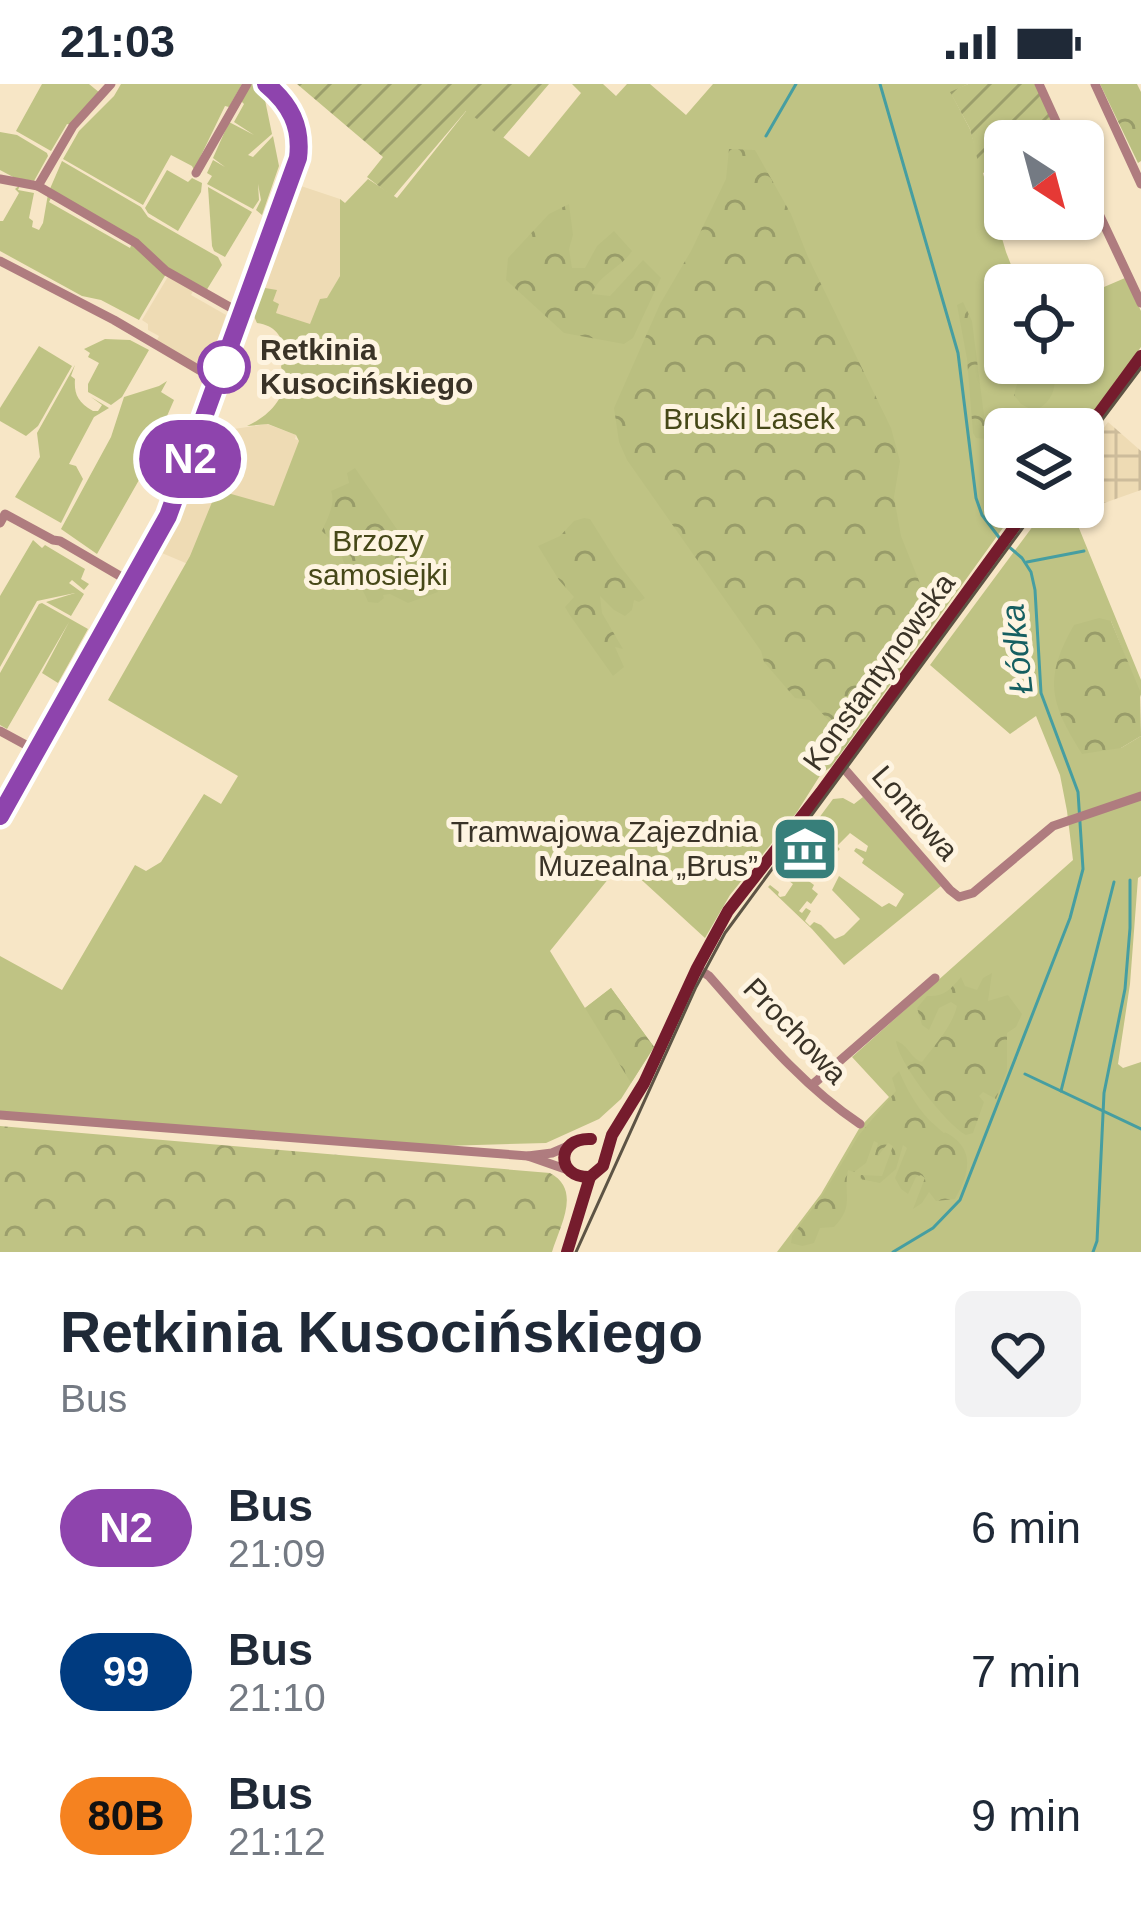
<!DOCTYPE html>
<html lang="en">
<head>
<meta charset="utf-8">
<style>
	:root { --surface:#fff; --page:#f2f2f3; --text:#1f2937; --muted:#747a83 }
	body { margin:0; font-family:Helvetica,sans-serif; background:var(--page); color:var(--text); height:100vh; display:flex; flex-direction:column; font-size:45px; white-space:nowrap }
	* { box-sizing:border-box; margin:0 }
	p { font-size:39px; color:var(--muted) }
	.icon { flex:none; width:66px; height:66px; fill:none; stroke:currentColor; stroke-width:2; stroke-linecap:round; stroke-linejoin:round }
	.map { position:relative; height:1168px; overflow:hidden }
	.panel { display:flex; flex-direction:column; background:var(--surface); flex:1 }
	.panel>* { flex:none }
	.badge { padding:0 24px; border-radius:39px; font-size:42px; line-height:78px }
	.needle { width:78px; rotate:144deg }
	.buttons { position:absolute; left:984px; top:36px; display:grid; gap:24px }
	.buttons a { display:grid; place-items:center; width:120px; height:120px; border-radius:18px; background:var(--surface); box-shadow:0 3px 9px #0004; font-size:60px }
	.map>.badge { position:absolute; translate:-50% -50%; box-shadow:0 0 0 6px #fff }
	.round { display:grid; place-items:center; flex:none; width:126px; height:126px; border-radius:18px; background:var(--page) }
	.headline { display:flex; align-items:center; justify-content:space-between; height:204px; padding:0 60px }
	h1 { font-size:57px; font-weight:800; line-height:90px }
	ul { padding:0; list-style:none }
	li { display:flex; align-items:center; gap:36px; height:144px; padding:0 60px }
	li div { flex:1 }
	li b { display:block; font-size:45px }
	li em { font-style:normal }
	li .badge { min-width:132px; font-weight:700; text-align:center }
	.status { display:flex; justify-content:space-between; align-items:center; height:84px; padding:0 60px; background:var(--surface); direction:ltr }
	.status svg { height:33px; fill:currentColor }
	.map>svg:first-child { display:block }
</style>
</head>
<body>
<div class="status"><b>21:03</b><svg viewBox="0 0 49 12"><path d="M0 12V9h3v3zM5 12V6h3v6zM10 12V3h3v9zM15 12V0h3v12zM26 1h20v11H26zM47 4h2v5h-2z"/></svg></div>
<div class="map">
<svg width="1141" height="1168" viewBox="0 0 1141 1168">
	<defs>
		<pattern id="industrial-grid" width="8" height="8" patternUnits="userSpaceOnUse" patternTransform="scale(3)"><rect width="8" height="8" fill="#eedbb4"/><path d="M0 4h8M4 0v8" fill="none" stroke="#cdbc9b"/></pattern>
		<pattern id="forest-crowns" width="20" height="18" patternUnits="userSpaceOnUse" patternTransform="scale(3)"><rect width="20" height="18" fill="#babf80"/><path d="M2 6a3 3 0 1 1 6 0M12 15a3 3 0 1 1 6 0" fill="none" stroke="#989c69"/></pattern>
		<pattern id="park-crowns" width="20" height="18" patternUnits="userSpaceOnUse" patternTransform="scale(3)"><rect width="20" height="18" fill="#bfc384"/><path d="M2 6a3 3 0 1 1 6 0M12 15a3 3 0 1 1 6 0" fill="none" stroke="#9c9f6c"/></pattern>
		<pattern id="garden-furrows" width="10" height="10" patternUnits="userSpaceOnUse" patternTransform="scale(3)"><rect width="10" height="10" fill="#bfc384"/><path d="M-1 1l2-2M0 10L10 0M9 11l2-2" fill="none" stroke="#9c9f6c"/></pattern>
	</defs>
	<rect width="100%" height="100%" fill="#f7e6c6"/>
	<g fill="#eedbb4">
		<polygon points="295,100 340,115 340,192 312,242 253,221"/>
		<polygon points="169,191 194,205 191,211 226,231 207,287 156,258 159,252 148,246 148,240 142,236"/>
		<polygon points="267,340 296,351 295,355 300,357 275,425 188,480 157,467 172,443 205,354 213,348"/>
	</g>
	<polygon fill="url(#industrial-grid)" points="1108,338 1141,367 1141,406 1042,441 1041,433 1048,423 1083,423 1083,373"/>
	<g fill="#bfc384">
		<polygon points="42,0 89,0 100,9 71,41 67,40 51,67 16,47"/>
		<polygon points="121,0 242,0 229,23 225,22 194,86 192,82 171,71 143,121 63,75 79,47 114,12"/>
		<polygon points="251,0 260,0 267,7 265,16 272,50 248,71 253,73 273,52 279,82 262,131 256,126 261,116 258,100 259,116 253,125 207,100 212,92 207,89 213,76 225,83 213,74 229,38 254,51 234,38 244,20 240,16"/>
		<path d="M572,0H603L616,12L627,0H650L686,31L713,0H968L951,9L970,45L1006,168L1019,201H1005V279H1083V212L1125,194L1141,227V263L1081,345H1005V423H1018L831,683L821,690L797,728L730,811L705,854L622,778L550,867L585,924L611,904L654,963L621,1015L599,1035L546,1059L443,1062L0,1028V872L62,906L135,781L146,787L161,778L204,710L221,720L238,692L108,616L190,472L217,406L274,422L299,357L296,351L268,340L247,342C270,332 293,308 281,283C288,260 280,242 257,239C251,226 252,222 257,209L265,204L277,206L273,217L279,220L276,229L310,240L320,215L327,214L340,192V115L345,119L368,95L397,114L467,26L529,73L581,9Z"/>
		<polygon points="0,48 17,51 47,69 48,72 34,97 15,94 0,86"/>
		<polygon points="62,77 141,123 148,133 218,173 222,181 206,207 169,187 138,159 49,107"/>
		<polygon points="167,86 188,98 192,94 202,99 201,108 178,147 148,129 145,124"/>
		<polygon points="20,101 18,106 34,109 29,134 33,137 32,143 39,146 43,139 48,110 52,112 49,118 130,164 132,159 166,190 139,236 101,216 82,212 0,167 0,137 3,137 19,109 15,105"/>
		<polygon points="208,103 252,128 225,173 214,167 212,162"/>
		<polygon points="105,255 130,256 149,266 122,313 111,321 88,308 88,300 99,279 88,273 90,269 84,265"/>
		<polygon points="39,262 72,282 38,342 26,352 0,337 0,324"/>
		<path d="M75,281L71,292L75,295C74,309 77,318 93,327H98L102,321L91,313L109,324L94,333L69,380L76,382L83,395L61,439L15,413L40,373L37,349Z"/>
		<polygon points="167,297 161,308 174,316 139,396 97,470 61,445 111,353 124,313 159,302"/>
		<polygon points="1074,432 1141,596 1141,613 1111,537 1121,664 1141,652 1141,792 1138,794 1130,900 1118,980 1123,984 1141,978 1141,1168 777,1168 821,1110 860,1043 889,1013 852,973 1073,776 1067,727 1060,691 1036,632 1010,650 930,581 1039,434 1046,442"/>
		<polygon points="33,456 42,464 45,461 85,485 81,495 89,500 84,506 72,496 69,499 84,510 71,532 46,518 75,509 37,517 0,583 0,512"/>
		<polygon points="42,519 88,545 58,599 42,589 69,538 7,645 0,641 0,589 39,520"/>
		<polygon points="863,713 941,802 844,881 812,845 768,803 770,801 779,808 778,811 780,813 785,812 793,800 784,793 782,796 777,793 783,785 795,794 802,784 810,790 806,795 814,801 812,805 818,810 811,820 807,817 799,827 802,829 806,824 811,827 805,837 810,842 814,838 821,841 835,855 844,851 860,835 832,806 839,792 882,823 889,819 896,823 904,810 862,779 864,775 854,767 856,764 866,768 868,762 850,749 837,762 840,765 826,779 819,769 811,771 813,764 806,758 816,745 813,742 833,715 843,714 854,720"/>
	</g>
	<g fill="url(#forest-crowns)">
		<polygon points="1100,0 1137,0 1141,8 1141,77 1138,79"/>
		<polygon points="729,65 755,66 791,130 808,173 891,344 900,377 894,413 901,452 935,537 837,674 829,653 829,637 810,616 795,614 764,578 761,567 627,376 619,358 614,324 660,220 691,167 726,95"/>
		<path d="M569,120L573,151L569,165L572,184H585L597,162L614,147L632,167C621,184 598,191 592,210L610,212L643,176L661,194L633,254L624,260L564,249L506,196L508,174L549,130Z"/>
		<polygon points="963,218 972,237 987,355 976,354 973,349 967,275 957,221"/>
		<path d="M1023,279H1051C1059,300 1054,318 1034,327L1021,320L1014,311Z"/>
		<path d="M355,384L433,498L438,508L408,519L390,510L383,511L384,514L378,519L368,518C362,498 342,488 341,466L322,447C327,435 336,420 331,407L349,399L347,389Z"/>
		<polygon points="584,434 590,435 617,478 645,514 639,518 634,516 632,526 625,532 614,526 600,512 602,529 623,565 615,563 624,583 613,592 569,530 565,523 574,513 559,496 538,462 560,452 574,437"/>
		<path d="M1099,534L1111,537L1140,607L1141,652L1121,664L1082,670C1050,619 1043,595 1074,541Z"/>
		<path d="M992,889L988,917L1008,911L1022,930L1016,943L1007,949V987L996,1015L983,1008L979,1012L984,1018L973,1049L966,1051C946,1040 899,980 896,957C909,961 910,974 922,978C934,962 952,943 957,922L951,918L939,924L929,946L922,941L917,924L927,912C944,913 950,906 961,893L965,902L977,906L983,894Z"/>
		<polygon points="611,904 654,963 631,999 585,924"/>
		<path d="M899,987C908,1008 919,1028 937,1043C951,1056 938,1042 953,1053C976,1070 967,1094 955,1115L936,1117L929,1108L922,1119L913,1125L925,1094L921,1091L916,1093L908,1110L901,1105L895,1094L907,1064L903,1061L896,1085L880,1099L860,1095L861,1091L882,1092L893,1062L888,1059L878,1072L875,1071L878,1059L874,1057L866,1079L854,1088L848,1086C843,1111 855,1122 834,1143L820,1144L814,1159L802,1162L791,1159L792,1152L822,1112L859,1051L896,1007L892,994Z"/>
	</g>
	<path fill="url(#park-crowns)" d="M0,1042L550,1089C582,1106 560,1141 552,1168H0Z"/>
	<g fill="url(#garden-furrows)">
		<polygon points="297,0 549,0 503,54 466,27 393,113 367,93 383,73"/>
		<polygon points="968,0 1035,0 1060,51 1047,57 1005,57 1005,78 981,90 970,45 950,8"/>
	</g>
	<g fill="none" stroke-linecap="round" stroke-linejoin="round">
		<g stroke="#469ea1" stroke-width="3">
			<polyline points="880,0 958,269 976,414 982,431 1001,456"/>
			<polyline points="766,52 796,0"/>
			<polyline points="1027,478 1084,467"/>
			<polyline points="1025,990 1141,1045"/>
			<polyline points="1061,1007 1114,798"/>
			<polyline points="893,1168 933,1144 960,1116 1070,834 1083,785 1078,708 1041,609 1035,506 1031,488 1022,474 1008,462"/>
			<polyline points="1093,1168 1097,1157 1104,1009 1125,905 1130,844 1130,796"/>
		</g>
		<g stroke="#af7c7f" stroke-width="9">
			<polyline points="1039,0 1065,57"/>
			<polyline points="1095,0 1141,100"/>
			<polyline points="196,89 247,0"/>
			<polyline points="0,95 38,102 73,42 111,0"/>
			<polyline points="1083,96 1141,219"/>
			<polyline points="38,102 136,159 166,187 242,230"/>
			<polyline points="0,177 114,236 218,297"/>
			<polyline points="0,439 5,430 53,456 60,457 132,499"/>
			<polyline points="0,647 37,667"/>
			<polyline points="841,681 950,806 959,813 973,809 1053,742 1141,712"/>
			<path d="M0,732L168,432L298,71C301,40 289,19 267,0"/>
			<path d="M697,884L709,892C755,944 801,1001 860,1040"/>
			<polyline points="812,1001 935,894"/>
			<polyline points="0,1031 528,1072 552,1069 566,1063"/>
			<polyline points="528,1072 568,1086"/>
		</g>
		<g stroke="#751c2d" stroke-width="12">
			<polyline points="1083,351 1141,272"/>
			<polyline points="590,1093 603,1082 612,1051 644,999 697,884 728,827 821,708 1029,423"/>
			<path d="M590,1093C555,1094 556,1053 591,1055"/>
			<polyline points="567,1168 590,1093"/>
		</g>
		<g stroke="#5d5445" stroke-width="3">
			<polyline points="1083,361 1141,284"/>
			<polyline points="576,1168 696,903 725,849 1038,423"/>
		</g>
	</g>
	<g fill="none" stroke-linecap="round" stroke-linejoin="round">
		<defs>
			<path id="line" d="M0,732L168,432L298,74C302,42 290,20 266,0"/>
		</defs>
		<use href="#line" stroke="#fff" stroke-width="27"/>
		<use href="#line" stroke="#8e44ad" stroke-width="18"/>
	</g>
	<defs>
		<symbol id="museum-square" viewBox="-11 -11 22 22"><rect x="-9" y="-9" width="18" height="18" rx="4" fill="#377f7a" stroke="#fef4e1"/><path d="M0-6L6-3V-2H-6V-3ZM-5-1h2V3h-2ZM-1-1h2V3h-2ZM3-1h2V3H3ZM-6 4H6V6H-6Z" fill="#fff"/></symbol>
	</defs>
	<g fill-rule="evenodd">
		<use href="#museum-square" x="767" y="727" width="76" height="76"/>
	</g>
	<circle fill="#fff" stroke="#8e44ad" stroke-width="6" cx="224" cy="283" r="24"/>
	<g text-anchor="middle" stroke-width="10" stroke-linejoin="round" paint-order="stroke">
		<g font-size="30" font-weight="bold" fill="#3a3327" stroke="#fef4e1" text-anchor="start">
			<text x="260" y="276">Retkinia<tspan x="260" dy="34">Kusocińskiego</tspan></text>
		</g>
		<g font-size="30" fill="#464818" stroke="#fef4e1">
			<text x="749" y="345">Bruski Lasek</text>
			<text x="378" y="467">Brzozy<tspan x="378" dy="34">samosiejki</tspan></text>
		</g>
		<g font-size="30" fill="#3a3327" stroke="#fef4e1">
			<text transform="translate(879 588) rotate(-54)" y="10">Konstantynowska</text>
			<text transform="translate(915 729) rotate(49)" y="10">Lontowa</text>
			<text transform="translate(795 947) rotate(46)" y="10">Prochowa</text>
		</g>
		<g font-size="30" fill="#3a3327" stroke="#fef4e1" text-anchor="end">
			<text x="758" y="758">Tramwajowa Zajezdnia<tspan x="758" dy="34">Muzealna „Brus”</tspan></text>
		</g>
		<g font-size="33" font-style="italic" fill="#165f61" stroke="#fef4e1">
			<text transform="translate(1016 565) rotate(-96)" y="12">Łódka</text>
		</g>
	</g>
</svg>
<div class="buttons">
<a><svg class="needle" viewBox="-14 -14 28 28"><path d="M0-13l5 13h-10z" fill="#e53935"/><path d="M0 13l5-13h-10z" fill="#747a83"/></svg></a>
<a><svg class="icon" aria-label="locate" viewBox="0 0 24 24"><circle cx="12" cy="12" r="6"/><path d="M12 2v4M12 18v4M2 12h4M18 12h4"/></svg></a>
<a><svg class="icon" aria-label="layers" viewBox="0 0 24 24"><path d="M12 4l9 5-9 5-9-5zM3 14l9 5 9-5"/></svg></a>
</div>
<b class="badge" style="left:190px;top:375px;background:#8e44ad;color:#fff">N2</b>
</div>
<section class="panel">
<div class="headline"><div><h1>Retkinia Kusocińskiego</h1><p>Bus</p></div><a class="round"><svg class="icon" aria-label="heart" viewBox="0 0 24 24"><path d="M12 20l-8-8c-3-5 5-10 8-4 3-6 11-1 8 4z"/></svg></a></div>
<ul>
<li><span class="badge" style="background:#8e44ad;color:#fff">N2</span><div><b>Bus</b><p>21:09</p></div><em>6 min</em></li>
<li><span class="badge" style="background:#003b80;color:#fff">99</span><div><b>Bus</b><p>21:10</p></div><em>7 min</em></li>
<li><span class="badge" style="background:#f58220;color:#111">80B</span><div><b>Bus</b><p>21:12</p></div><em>9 min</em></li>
</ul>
</section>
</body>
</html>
